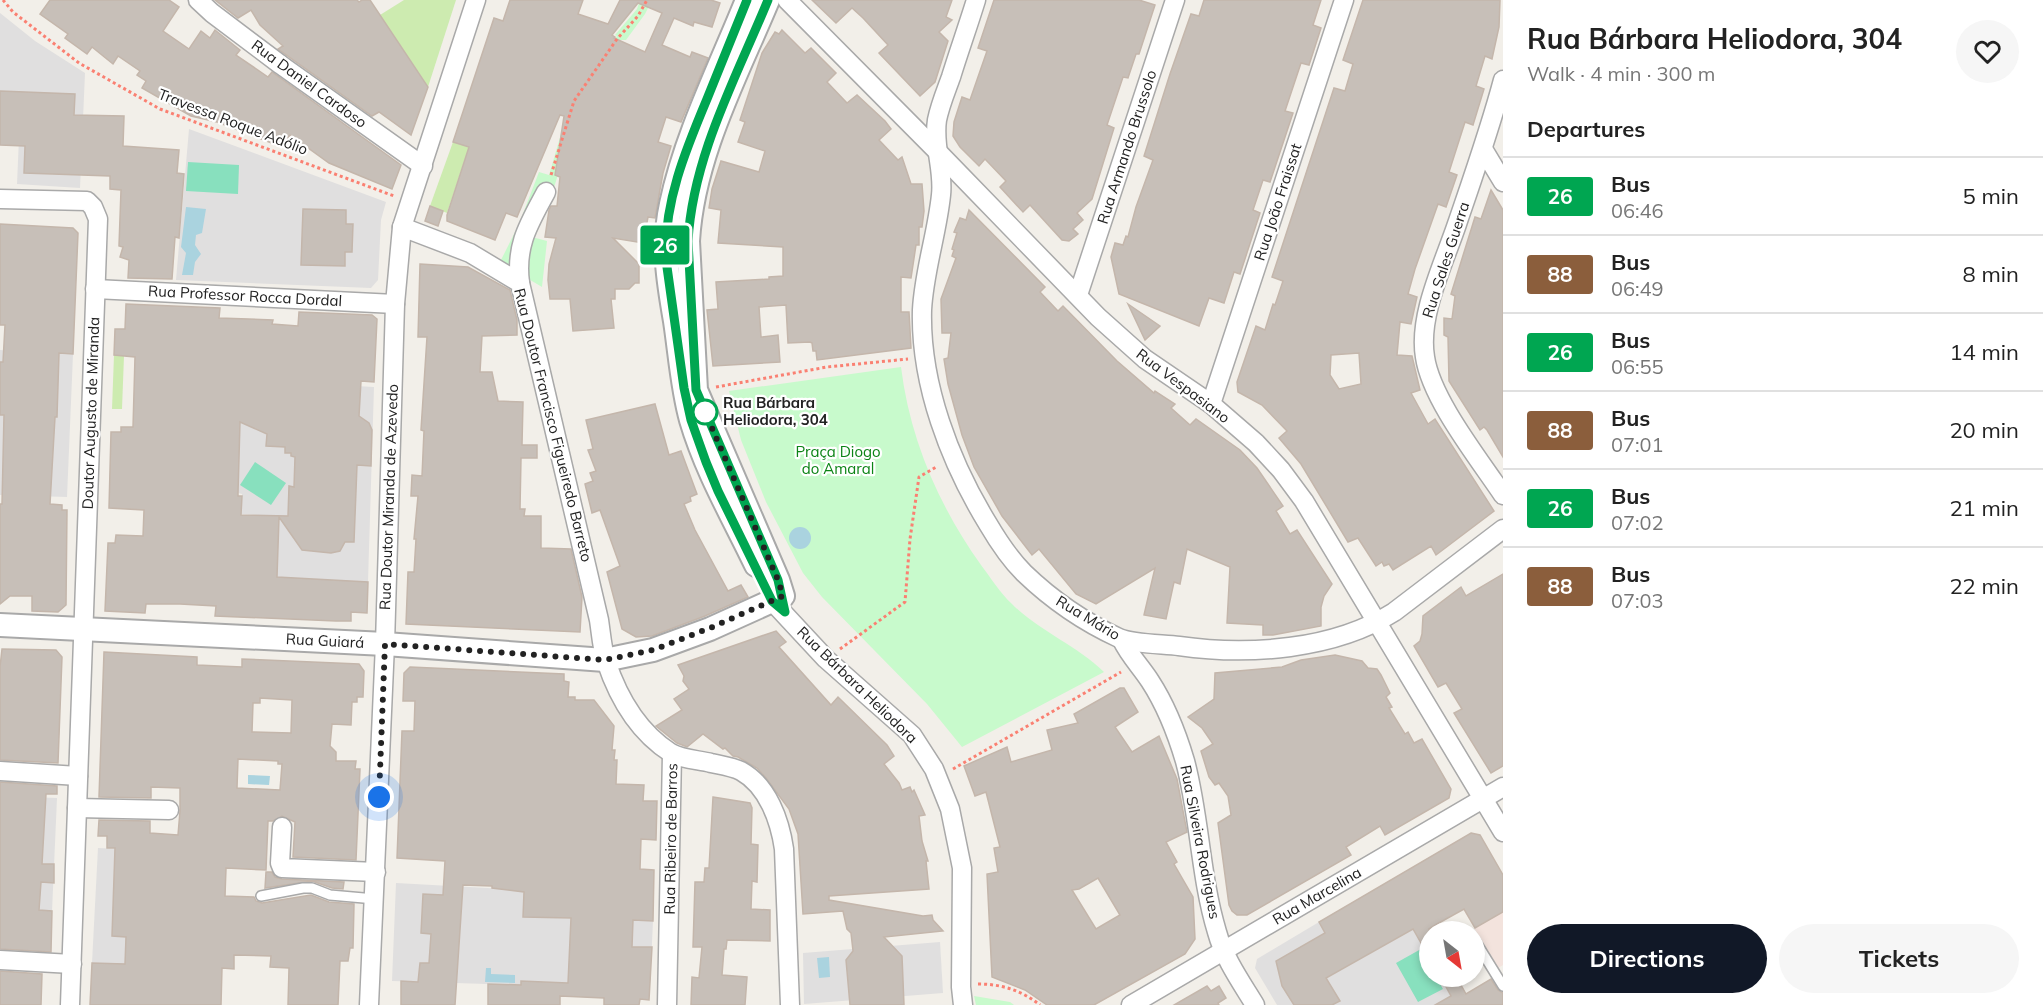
<!DOCTYPE html>
<html lang="en">
<head>
<meta charset="utf-8">
<style>
	:root { --surface:#fff; --page:#f6f6f6; --text:#222; --muted:#767676; --line:#e0e0e0; --accent:#111827 }
	body { margin:0; font-family:Mulish,sans-serif; background:var(--page); color:var(--text); height:100vh; display:flex; flex-direction:column; font-size:22px; white-space:nowrap }
	* { box-sizing:border-box; margin:0 }
	p { font-size:20px; color:var(--muted) }
	.icon { flex:none; width:33px; height:33px; fill:none; stroke:currentColor; stroke-width:2; stroke-linecap:round; stroke-linejoin:round }
	.map { position:relative; flex:1; overflow:hidden }
	.panel { display:flex; flex-direction:column; background:var(--surface); width:540px }
	.panel>* { flex:none }
	.badge { padding:0 12px; border-radius:4px; font-size:21px; line-height:39px }
	.needle { width:39px; rotate:149deg }
	.buttons { position:absolute; left:1419px; top:921px; display:grid; gap:12px }
	.buttons a { display:grid; place-items:center; width:66px; height:66px; border-radius:50%; background:var(--surface); box-shadow:0 3px 9px #0003; font-size:30px }
	.you { position:absolute; width:30px; height:30px; margin:-15px; border:4px solid #fff; border-radius:50%; background:#1a73e8; box-shadow:0 0 0 9px #1a73e833 }
	.map>.badge { position:absolute; translate:-50% -50%; box-shadow:0 0 0 3px #fff }
	h2 { padding:0 24px; font-size:22px; line-height:54px }
	.round { display:grid; place-items:center; flex:none; width:63px; height:63px; border-radius:32px; background:var(--page) }
	.overview { display:flex; align-items:center; justify-content:space-between; height:102px; padding:0 24px }
	h1 { font-size:28px; font-weight:700; line-height:45px }
	.action { display:flex; gap:12px; margin-top:auto; padding:12px 24px }
	.action a { flex:1; height:69px; border-radius:36px; background:var(--accent); color:#fff; font-size:24px; font-weight:700; line-height:69px; text-align:center }
	.action a+a { background:var(--page); color:var(--text) }
	ul { padding:0; list-style:none }
	li { display:flex; align-items:center; gap:18px; height:78px; padding:0 24px; border-top:2px solid var(--line) }
	li div { flex:1 }
	li b { display:block; font-size:22px }
	li em { font-style:normal }
	li .badge { min-width:66px; font-weight:700; text-align:center }
	main { display:flex; flex:1; min-height:0 }
	.map>svg:first-child { display:block }
</style>
</head>
<body>
<main>
<div class="map">
<svg width="1503" height="1005" viewBox="0 0 1503 1005">
	<rect width="100%" height="100%" fill="#f2efe9"/>
	<g fill="#e0dfdf">
		<polygon points="0,13 35,41 85,73 80,188 17,184 21,92 0,91"/>
		<polygon points="189,129 386,202 381,220 378,280 371,288 176,280"/>
		<polygon points="0,350 73,354 67,497 0,495"/>
		<polygon points="243,380 374,387 368,582 277,577 278,516 241,514 242,494 238,493 241,386"/>
		<polygon points="0,796 57,798 52,911 0,909"/>
		<polygon points="98,848 227,854 222,968 92,963"/>
		<polygon points="396,883 524,890 524,917 653,921 650,986 522,981 521,985 392,981"/>
		<polygon points="1319,922 1345,967 1413,929 1429,959 1430,976 1440,977 1451,996 1435,1005 1277,1005 1255,968 1257,959"/>
		<polygon points="940,942 943,993 804,1004 803,953"/>
	</g>
	<polygon fill="#f3e3dd" points="1503,886 1503,965 1498,968 1463,909"/>
	<g fill="#cdebb0">
		<polygon points="404,0 456,0 428,87 380,15"/>
		<polygon points="453,142 469,147 447,213 430,206"/>
		<polygon points="114,355 124,356 122,409 112,409"/>
	</g>
	<g fill="#c8facc">
		<path d="M640,0H652L645,14L626,40H620C610,53 594,68 587,84C564,134 561,190 532,237L547,241L542,287L500,262L519,224L539,172L549,175L566,117L564,115L617,36L615,35L637,9Z"/>
		<path d="M901,367C910,440 939,506 981,565C991,578 1000,593 1012,604C1039,631 1076,645 1104,672L962,747L927,704L822,597L803,573L766,502L741,440L729,391Z"/>
		<polygon points="974,996 1010,1002 1014,1005 976,1005"/>
	</g>
	<g fill="#88e0be">
		<polygon points="188,162 239,165 238,194 186,191"/>
		<polygon points="255,462 286,483 271,505 240,485"/>
		<polygon points="1421,949 1429,965 1430,976 1436,977 1443,989 1418,1002 1396,963"/>
	</g>
	<g fill="#aad3df">
		<polygon points="186,207 206,209 202,233 196,235 195,245 201,254 195,262 193,275 182,275 186,253 181,247"/>
		<circle cx="800" cy="538" r="11"/>
		<polygon points="248,775 270,776 269,785 248,784"/>
		<polygon points="829,957 830,977 819,978 817,958"/>
		<polygon points="486,968 491,968 491,974 515,975 515,983 485,982"/>
	</g>
	<g fill="#c7bfb8" stroke="#c4b6ab" stroke-width="1.5" fill-rule="evenodd">
		<polygon points="50,0 169,0 179,7 163,31 189,49 201,31 210,38 215,30 240,50 236,55 268,77 272,72 401,165 392,189 329,163 290,135 282,147 217,122 191,116 142,88 146,81 137,75 140,71 118,56 113,64 92,47 87,54 65,38 68,34 40,14"/>
		<polygon points="215,0 357,0 359,2 362,0 370,0 428,87 411,135 379,112 372,116 278,49 283,46 260,25 251,10 238,18"/>
		<path d="M510,0H583L578,14L608,24L620,0H711L720,3L712,27L694,22L693,26L674,18L662,45L690,57L692,52L708,58L681,122L666,117L658,142L671,146L663,173L655,218L648,217L643,243L613,238L639,264V283H635L629,289H615V299H611L614,328L573,331L570,299H550L548,280L549,264L556,238L545,237L549,210L551,206H557L560,177L555,175L564,116L560,115L517,217L506,213L495,240L447,221V215L469,147L453,142L494,18L503,21ZM638,3L662,13L645,52L614,38L615,37L612,35Z"/>
		<polygon points="812,0 952,0 946,17 952,20 939,32 948,41 935,82 920,96 879,53 888,45 863,18 852,8 836,23"/>
		<polygon points="994,0 1139,0 1155,5 1139,54 1136,54 1128,78 1123,77 1107,125 1114,128 1092,199 1077,213 1083,220 1073,229 1078,234 1069,241 1062,240 1030,205 1023,212 1000,187 1006,181 985,159 979,166 960,147 953,136 954,122 962,97 970,100 987,51 978,48"/>
		<polygon points="1204,0 1321,0 1313,25 1321,28 1309,65 1301,63 1285,111 1293,113 1270,182 1263,180 1253,210 1260,213 1240,274 1234,272 1224,303 1209,298 1199,326 1119,294 1111,257 1115,243 1123,245 1126,236 1128,237 1136,207 1153,160 1144,156 1170,74 1191,14 1199,16"/>
		<path d="M1363,0H1500L1499,27L1492,59L1485,56L1476,86L1484,89L1473,125L1465,122L1449,172L1457,175L1446,207L1438,204L1415,269L1408,294L1417,297L1411,324L1400,322L1397,355L1412,356L1420,390L1411,393L1428,424L1435,419L1494,511L1436,555L1431,546L1393,570L1389,564L1384,566L1382,562L1376,566L1358,538L1348,542L1301,464L1279,438L1287,431L1262,405L1238,392L1237,382L1256,326L1265,330L1273,304L1275,305L1283,281L1272,277L1334,88L1345,91L1353,64L1343,60ZM1359,353L1361,384L1339,389L1330,375L1331,355Z"/>
		<polygon points="782,30 805,53 811,48 836,73 827,82 847,103 857,95 885,121 891,129 879,140 898,160 902,157 911,184 922,184 924,211 922,227 919,227 919,245 916,245 911,278 901,277 901,312 909,312 911,348 817,360 816,351 813,351 812,343 810,342 788,343 786,305 759,307 761,337 778,335 780,362 713,366 707,310 718,309 716,282 769,279 769,277 783,276 783,247 718,243 721,210 709,208 712,189 721,161 759,172 765,151 738,142 745,122 740,120 762,53 775,32 779,34"/>
		<polygon points="0,91 75,94 74,115 124,116 123,146 179,150 177,173 184,174 179,238 175,237 172,279 128,278 129,260 120,257 123,247 119,246 121,190 110,189 110,176 24,173 25,146 0,145"/>
		<polygon points="1491,190 1503,210 1503,457 1487,430 1484,427 1480,430 1449,381 1448,337 1444,335 1444,318 1452,319 1455,296 1451,294 1475,217 1481,219"/>
		<polygon points="430,206 443,211 438,226 425,221"/>
		<polygon points="303,209 346,210 346,224 353,224 352,252 345,252 345,266 301,265"/>
		<polygon points="969,210 1045,287 1040,292 1058,311 1063,306 1117,361 1154,393 1155,391 1175,404 1171,408 1190,425 1196,419 1240,450 1257,468 1283,506 1276,511 1290,534 1297,530 1332,584 1324,596 1321,607 1321,626 1273,635 1263,635 1263,625 1227,623 1230,567 1187,549 1180,584 1174,582 1166,619 1144,615 1155,568 1096,604 1076,594 1039,549 1032,555 1002,516 974,467 962,435 948,384 944,359 948,358 951,333 942,333 941,299 956,258 952,256 954,250 952,249 957,233 954,232 960,218 966,220"/>
		<polygon points="0,224 73,228 78,233 73,354 59,353 57,417 55,417 50,504 62,505 62,510 67,510 66,605 58,612 32,611 32,596 10,596 0,604 0,504 2,504 4,415 0,415 0,362 3,362 5,325 0,325"/>
		<polygon points="420,264 468,267 510,290 517,320 517,335 482,336 480,372 492,372 498,401 523,402 522,445 537,445 537,458 521,458 520,509 525,509 524,516 541,516 541,548 571,549 582,597 580,632 406,624 408,572 414,572 416,539 414,539 418,496 411,496 412,475 422,476 424,431 421,430 427,337 418,337"/>
		<path d="M126,304L220,308L219,318L273,320L272,324L298,326L299,312L372,315L377,319L374,382L361,381L359,416L369,423L372,430L371,466L357,465L354,542H345L340,551L331,553L302,550L279,517L277,577L368,582L367,613L351,612V621H336L215,616L216,606L180,604H146L145,613L105,611L108,543H115L116,535L143,536L144,510L109,508L111,432H121V427H133L135,357L114,355L115,329H125ZM240,422L267,434L266,446L285,447V453H291V456L295,457L294,487L289,486L288,516L241,515L242,496H238V493Z"/>
		<polygon points="1128,304 1160,326 1145,340"/>
		<polygon points="655,404 669,455 681,451 697,494 690,497 691,501 684,504 695,530 728,591 741,585 748,597 705,616 652,636 636,637 622,629 607,572 620,566 600,510 592,513 585,484 593,481 590,473 596,471 588,450 593,449 586,420"/>
		<polygon points="1503,574 1503,766 1491,773 1454,713 1462,709 1446,683 1438,687 1414,646 1420,641 1422,634 1423,616 1461,587 1466,596"/>
		<polygon points="776,631 786,642 779,647 831,705 838,697 887,745 894,756 884,764 899,783 902,790 910,787 912,792 914,790 925,815 919,816 922,841 928,861 926,861 929,889 829,896 829,900 923,916 932,915 933,920 943,931 884,937 902,956 904,1005 850,1005 846,960 853,951 851,933 847,929 843,911 803,914 798,834 789,809 766,778 757,768 738,757 733,756 725,748 723,749 703,734 687,747 677,743 656,726 682,710 674,699 689,689 683,681 684,676 678,665"/>
		<polygon points="2,649 56,650 62,657 58,763 0,760 0,667"/>
		<path d="M104,652L197,657V665L242,667V659L359,664L364,671L363,697H357V702H352L351,725L332,724L330,746L336,752V761H356L355,769H360L356,860L293,857L295,822L282,816L273,821H268L266,870L226,868L225,896L254,897L256,901L262,903L311,895L329,902L354,904L353,948H350L348,961H340L338,1005H288L289,968L270,967L271,956L234,955V969L222,968L221,1005H90L92,963L125,964L126,937L112,936L115,848H107V836H98L99,820L150,821V833L178,835L180,811V788L151,787V798L99,797ZM260,698L292,700L291,733L252,732L253,703H260ZM238,759L278,761V764H282L280,790L237,788Z"/>
		<polygon points="1335,655 1362,661 1368,668 1377,669 1381,675 1390,693 1386,697 1392,707 1389,708 1405,734 1408,732 1414,743 1422,739 1451,789 1449,798 1385,835 1380,826 1346,847 1351,855 1247,915 1237,915 1232,911 1229,905 1218,823 1231,815 1228,796 1219,783 1215,785 1209,777 1201,751 1213,744 1202,728 1188,717 1214,699 1215,673 1282,667 1301,660"/>
		<polygon points="410,667 564,674 564,681 569,682 568,697 575,697 575,700 594,700 614,726 612,750 615,750 614,760 617,760 616,784 644,785 643,801 657,801 656,840 641,839 640,869 654,870 653,921 633,920 632,947 652,947 649,1000 640,999 639,1005 604,1005 604,998 560,996 560,1005 488,1005 488,984 521,985 521,981 568,983 571,918 523,917 524,892 492,888 492,886 463,885 455,1005 401,1005 401,981 418,982 420,963 429,963 431,934 421,933 423,894 443,895 445,861 397,858 402,731 414,731 415,701 403,701 404,673"/>
		<path d="M1120,688H1124L1138,712L1115,727L1132,752L1159,736L1177,779L1187,832L1166,842L1177,862L1174,864L1193,897L1195,939L1185,954L1094,1005H1047L1025,990L992,977L987,874L998,872L994,848L1000,847L986,792L975,796L964,766L1007,747L1011,762L1052,750L1047,730L1078,723L1074,714ZM1098,878L1120,915L1096,929L1072,890L1079,889Z"/>
		<polygon points="0,782 57,786 57,794 46,794 42,864 54,864 54,883 41,882 39,910 52,911 51,952 0,949"/>
		<polygon points="713,797 750,803 752,808 751,844 758,845 757,882 752,881 751,909 770,910 770,941 727,940 726,949 724,949 722,975 747,977 745,1005 691,1005 692,977 699,978 702,947 693,947 695,882 704,882 705,868 709,868"/>
		<polygon points="1471,833 1480,835 1503,875 1503,912 1475,928 1464,909 1437,924 1429,929 1430,959 1413,929 1326,978 1340,1001 1332,1005 1294,1005 1282,986 1276,961 1325,933 1319,922"/>
		<polygon points="266,872 272,872 275,877 282,879 344,882 343,889 332,888 312,881 265,888"/>
		<polygon points="0,971 42,974 41,1005 0,1005"/>
		<polygon points="1440,976 1456,976 1466,994 1491,979 1498,990 1503,993 1503,1005 1435,1005 1451,996"/>
		<polygon points="1207,986 1211,991 1219,986 1226,998 1218,1003 1219,1005 1174,1005"/>
	</g>
	<g fill="none" stroke-linecap="round" stroke-linejoin="round">
		<defs>
			<g id="service">
				<polyline points="261,896 303,888 312,888 330,895 375,899"/>
				<polyline points="1474,939 1503,986"/>
			</g>
			<g id="minor">
				<polyline points="198,0 212,13 281,65 423,166"/>
				<polyline points="787,0 936,150 1098,317 1145,359 1211,404 1256,443 1281,470 1304,501 1503,832"/>
				<path d="M976,0C968,26 959,51 951,77C946,91 940,105 937,120C933,146 944,170 941,195C937,234 924,271 922,310C920,384 950,462 988,524C998,541 1010,559 1024,573C1051,599 1084,622 1119,638C1132,644 1164,644 1179,646C1248,656 1334,650 1394,612L1503,529"/>
				<path d="M1503,80C1490,129 1473,177 1457,224C1444,263 1418,315 1425,357C1431,399 1479,459 1503,495"/>
				<polyline points="1483,149 1503,182"/>
				<polyline points="0,199 87,201 93,207 98,219 70,1005"/>
				<path d="M402,227L470,253L520,283L599,620C601,633 602,648 606,661C618,697 638,732 671,753C681,759 699,760 711,763C720,765 733,767 741,771C768,786 780,821 784,849L790,1005"/>
				<path d="M520,283C515,245 529,224 546,192"/>
				<polyline points="95,289 395,304"/>
				<polyline points="1078,295 1175,0"/>
				<polyline points="1211,404 1344,0"/>
				<polyline points="772,601 826,659 912,735 934,769 950,809 962,868 961,987 963,1005"/>
				<path d="M1122,640C1129,655 1141,667 1150,681C1165,704 1177,734 1185,761C1200,817 1200,876 1217,932C1224,958 1241,982 1255,1005"/>
				<polyline points="0,771 78,776"/>
				<polyline points="77,808 169,810"/>
				<polyline points="282,827 280,863 282,868 376,872"/>
				<polyline points="0,960 72,964"/>
				<polyline points="369,1005 385,644 395,304 402,227 476,0"/>
				<polyline points="667,1005 672,754"/>
				<polyline points="1131,1005 1503,787"/>
			</g>
			<g id="tertiary">
				<path d="M747,0C720,67 686,134 671,204C662,245 668,281 675,321C680,354 682,388 691,420C706,471 733,517 756,565"/>
				<path d="M0,625L385,644L605,660L653,650L710,629L783,596L778,580L696,390L688,241C693,156 736,77 768,0"/>
			</g>
		</defs>
		<use href="#service" stroke="#a9a9a9" stroke-width="12"/>
		<use href="#minor" stroke="#a9a9a9" stroke-width="21"/>
		<use href="#tertiary" stroke="#a9a9a9" stroke-width="26"/>
		<g stroke="#fa8072" stroke-width="3" stroke-dasharray="3 3" stroke-linecap="butt">
			<polyline points="3,0 13,12 79,63 160,109 394,196"/>
			<polyline points="551,175 574,101 617,39 638,16 647,0"/>
			<polyline points="716,387 827,367 908,359"/>
			<polyline points="840,649 905,602 910,539 919,477 938,466"/>
			<polyline points="953,769 1121,672"/>
			<path d="M978,984C1001,984 1021,990 1040,1005"/>
		</g>
		<use href="#service" stroke="#fff" stroke-width="9"/>
		<use href="#minor" stroke="#fff" stroke-width="18"/>
		<use href="#tertiary" stroke="#fff" stroke-width="22"/>
	</g>
	<g fill="none" stroke-linecap="round" stroke-linejoin="round">
		<defs>
			<path id="line" d="M747,0C734,33 720,66 707,99C686,149 663,204 666,260L684,388L691,420L706,462L718,491L772,601L785,612L778,580L696,390L688,241C693,156 736,78 768,0"/>
		</defs>
		<use href="#line" stroke="#fff" stroke-width="14"/>
		<use href="#line" stroke="#00a651" stroke-width="9"/>
		<polyline stroke="#222" stroke-width="6" stroke-dasharray="0 10.8" points="379,797 385,644 605,660 653,650 710,628 783,596 778,580 705,412"/>
	</g>
	<circle fill="#fff" stroke="#00a651" stroke-width="3" cx="705" cy="412" r="12"/>
	<g text-anchor="middle" stroke-width="4.5" stroke-linejoin="round" paint-order="stroke">
		<g font-size="15" fill="#222" stroke="#fff">
			<text transform="translate(309 84) rotate(36)" y="5">Rua Daniel Cardoso</text>
			<text transform="translate(233 122) rotate(21)" y="5">Travessa Roque Adólio</text>
			<text transform="translate(1127 147) rotate(-72)" y="5">Rua Armando Brussolo</text>
			<text transform="translate(1278 202) rotate(-72)" y="5">Rua João Fraissat</text>
			<text transform="translate(1446 260) rotate(-72)" y="5">Rua Sales Guerra</text>
			<text transform="translate(245 296) rotate(3)" y="5">Rua Professor Rocca Dordal</text>
			<text transform="translate(1183 386) rotate(37)" y="5">Rua Vespasiano</text>
			<text transform="translate(91 413) rotate(-88)" y="5">Doutor Augusto de Miranda</text>
			<text transform="translate(553 425) rotate(76)" y="5">Rua Doutor Francisco Figueiredo Barreto</text>
			<text transform="translate(389 497) rotate(-88)" y="5">Rua Doutor Miranda de Azevedo</text>
			<text transform="translate(1088 618) rotate(31)" y="5">Rua Mário</text>
			<text transform="translate(325 641) rotate(3)" y="5">Rua Guiará</text>
			<text transform="translate(857 685) rotate(44)" y="5">Rua Bárbara Heliodora</text>
			<text transform="translate(671 839) rotate(-89)" y="5">Rua Ribeiro de Barros</text>
			<text transform="translate(1200 842) rotate(79)" y="5">Rua Silveira Rodrigues</text>
			<text transform="translate(1317 896) rotate(-30)" y="5">Rua Marcelina</text>
		</g>
		<g font-size="15" font-weight="bold" fill="#222" stroke="#fff" text-anchor="start">
			<text x="723" y="408">Rua Bárbara<tspan x="723" dy="17">Heliodora, 304</tspan></text>
		</g>
		<g font-size="15" fill="#0c8416" stroke="#fff">
			<text x="838" y="457">Praça Diogo<tspan x="838" dy="17">do Amaral</tspan></text>
		</g>
	</g>
</svg>
<div class="buttons">
<a><svg class="needle" viewBox="-14 -14 28 28"><path d="M0-13l5 13h-10z" fill="#e53935"/><path d="M0 13l5-13h-10z" fill="#767676"/></svg></a>
</div>
<div class="you" style="left:379px;top:797px"></div>
<b class="badge" style="left:665px;top:245px;background:#00a651;color:#fff">26</b>
</div>
<section class="panel">
<div class="overview"><div><h1>Rua Bárbara Heliodora, 304</h1><p>Walk · 4 min · 300 m</p></div><a class="round"><svg class="icon" aria-label="heart" viewBox="0 0 24 24"><path d="M12 20l-8-8c-3-5 5-10 8-4 3-6 11-1 8 4z"/></svg></a></div>
<h2>Departures</h2>
<ul>
<li><span class="badge" style="background:#00a651;color:#fff">26</span><div><b>Bus</b><p>06:46</p></div><em>5 min</em></li>
<li><span class="badge" style="background:#8b5e3c;color:#fff">88</span><div><b>Bus</b><p>06:49</p></div><em>8 min</em></li>
<li><span class="badge" style="background:#00a651;color:#fff">26</span><div><b>Bus</b><p>06:55</p></div><em>14 min</em></li>
<li><span class="badge" style="background:#8b5e3c;color:#fff">88</span><div><b>Bus</b><p>07:01</p></div><em>20 min</em></li>
<li><span class="badge" style="background:#00a651;color:#fff">26</span><div><b>Bus</b><p>07:02</p></div><em>21 min</em></li>
<li><span class="badge" style="background:#8b5e3c;color:#fff">88</span><div><b>Bus</b><p>07:03</p></div><em>22 min</em></li>
</ul>
<div class="action"><a>Directions</a><a>Tickets</a></div>
</section>
</main>
</body>
</html>
